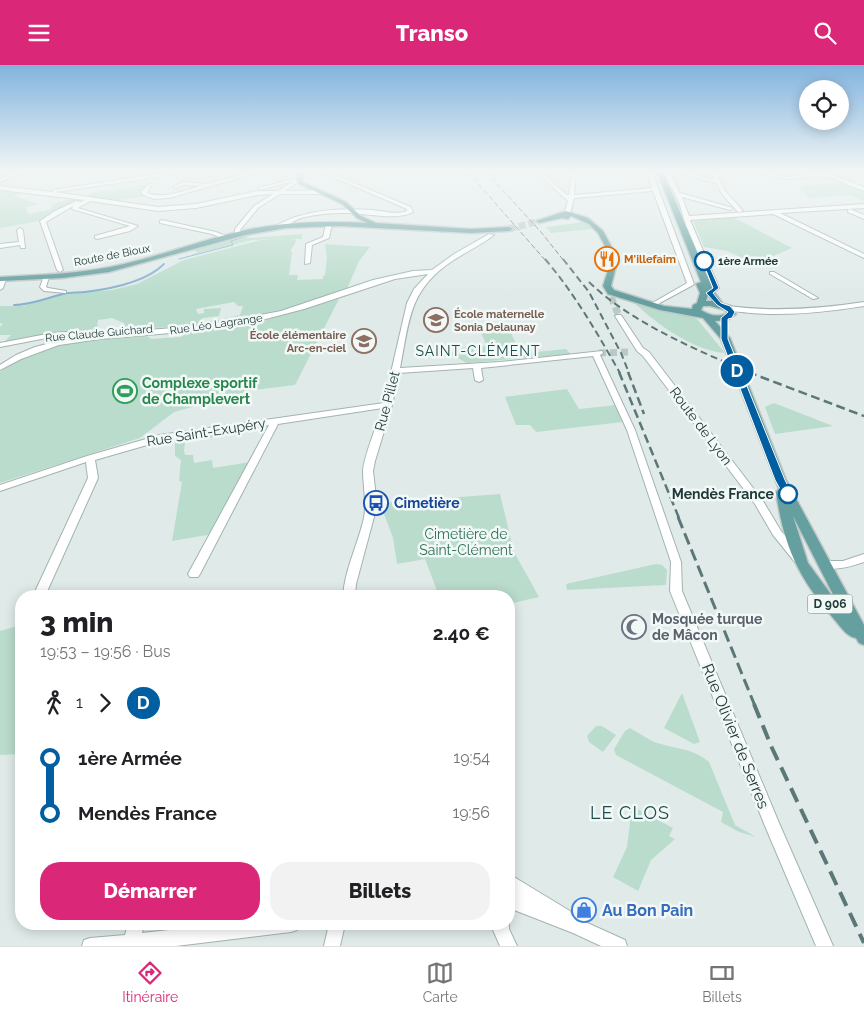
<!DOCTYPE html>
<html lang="fr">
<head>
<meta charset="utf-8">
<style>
	:root { --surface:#fff; --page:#f2f2f2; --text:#202124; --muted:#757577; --line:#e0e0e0; --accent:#db2777 }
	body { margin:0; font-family:Raleway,sans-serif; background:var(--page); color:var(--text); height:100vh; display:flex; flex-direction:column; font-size:19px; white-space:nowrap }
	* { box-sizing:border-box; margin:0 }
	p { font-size:16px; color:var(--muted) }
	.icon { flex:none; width:28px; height:28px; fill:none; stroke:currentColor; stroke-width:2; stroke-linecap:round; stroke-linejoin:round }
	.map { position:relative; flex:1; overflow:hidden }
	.drawer { position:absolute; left:15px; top:525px; width:500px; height:340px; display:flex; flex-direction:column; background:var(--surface); border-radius:20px; box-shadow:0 2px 12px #0003 }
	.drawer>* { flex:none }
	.badge { padding:0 10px; border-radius:16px; font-size:18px; line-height:32px }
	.controls { position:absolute; left:799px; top:15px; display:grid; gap:10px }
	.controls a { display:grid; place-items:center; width:50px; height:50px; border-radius:50%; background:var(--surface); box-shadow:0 2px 12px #0003; font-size:25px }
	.map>.badge { position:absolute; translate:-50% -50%; box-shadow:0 0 0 2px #fff }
	.legs { display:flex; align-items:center; gap:8px; height:55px; padding:0 25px; font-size:16px }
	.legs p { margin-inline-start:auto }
	.summary { display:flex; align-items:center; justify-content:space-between; height:85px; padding:0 25px }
	h1 { font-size:28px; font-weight:800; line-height:38px }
	.primary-button { display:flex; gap:10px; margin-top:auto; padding:10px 25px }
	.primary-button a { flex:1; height:58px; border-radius:20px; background:var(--accent); color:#fff; font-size:20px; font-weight:800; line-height:58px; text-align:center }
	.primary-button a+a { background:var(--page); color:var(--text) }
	ul { padding:0 25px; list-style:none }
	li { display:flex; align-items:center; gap:18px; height:55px; font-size:19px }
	li i { display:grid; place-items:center; width:8px; height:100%; margin:0 6px; background:currentColor }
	li i::after { content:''; width:12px; height:12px; margin:-6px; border:4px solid; border-radius:50%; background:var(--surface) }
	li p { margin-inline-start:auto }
	li:first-child i { background:linear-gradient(#0000 50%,currentColor 0) }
	li:last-child i { background:linear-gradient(currentColor 50%,#0000 0) }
	header { display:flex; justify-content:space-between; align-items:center; height:65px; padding:0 25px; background:var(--accent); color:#fff; font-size:22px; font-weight:800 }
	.dock { display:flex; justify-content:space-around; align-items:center; height:70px; border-top:1px solid var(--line); background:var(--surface); font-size:14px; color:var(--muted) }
	.dock a { display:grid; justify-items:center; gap:2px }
	.dock .selected { color:var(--accent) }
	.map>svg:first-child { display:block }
</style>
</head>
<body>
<header><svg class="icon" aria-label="menu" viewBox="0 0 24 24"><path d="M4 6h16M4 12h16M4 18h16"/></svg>Transo<svg class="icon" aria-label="search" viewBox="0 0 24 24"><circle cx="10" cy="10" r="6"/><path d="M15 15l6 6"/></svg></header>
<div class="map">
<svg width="864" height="881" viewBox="0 0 864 881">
	<rect width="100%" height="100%" fill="#e0ebe9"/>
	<g fill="#badccc" fill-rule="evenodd">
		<polygon points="841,117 864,126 864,136 849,130 809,133 798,121"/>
		<polygon points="137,120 149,120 142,129 147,131 112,136 86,132 93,127 133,123"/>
		<polygon points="0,125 26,127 15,131 38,139 26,143 29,149 51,144 53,139 70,134 79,136 39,156 0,163"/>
		<polygon points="733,152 792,183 766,194 745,194 727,186 704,182 693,156"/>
		<polygon points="578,153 586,155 594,162 593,164 551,168 546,162 583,157"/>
		<path d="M302,169V174H295L296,177L290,186L292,187L289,210H298L297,215L323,214V211L325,210L327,194L325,179L370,182L359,196L346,226L272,248L212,259L125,265L124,258L112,253L98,255L97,265L57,268L4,277L11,270H0V262L3,259L0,258V241H23L59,230L112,225L137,219L184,195L261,175L285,173L252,175L188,191L198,187L193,185L245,172L251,173ZM234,237L238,241H243L240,250L214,256L201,257L203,253L219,251L221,243L204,244V248L198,249L196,244Z"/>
		<path d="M629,233L660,244L682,248L697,254L725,288C690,285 653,256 629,233Z"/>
		<path d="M339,234L295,320L253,325L174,347L140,373L0,418V307C43,276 94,274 146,270L151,274L181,272L186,267L269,254Z"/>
		<path d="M508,263L516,278L509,279L508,287L515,289L566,284L571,289L467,298L450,289C462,279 473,283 487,281L480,266Z"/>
		<polygon points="567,324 579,344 616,340 623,357 536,367 530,360 516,360 505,332"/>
		<polygon points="774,338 833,361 775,369 765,342"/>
		<polygon points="239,365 240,369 185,376 184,386 185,390 193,390 194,398 212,395 213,403 250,397 213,469 172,476 182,417 179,416 181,395 175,391 175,374"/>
		<polygon points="500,429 514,487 539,532 509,539 509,531 439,531 425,494 397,499 393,473 384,449 379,446 379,441 382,438"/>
		<polygon points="656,499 662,500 667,505 666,520 567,525 566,519"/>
		<polygon points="21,560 21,689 0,690 0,566"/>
		<polygon points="682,628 700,677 694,679 664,663"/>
		<polygon points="596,661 602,661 616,670 603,687 589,677 587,671"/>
		<path d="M630,663C637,667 645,672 652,676C671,684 692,682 709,697L735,760L756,772L739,767L721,757L723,747L616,690L614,684L625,666Z"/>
		<polygon points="632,741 673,763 669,771 675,774 651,795 638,826 613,812 627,782"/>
	</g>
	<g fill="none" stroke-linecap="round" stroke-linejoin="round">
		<g stroke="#89b1cf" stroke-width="1">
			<polyline points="334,161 384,164"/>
			<polyline points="179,194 233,180 231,176 255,168 289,163"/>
		</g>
		<path stroke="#89b1cf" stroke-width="2" d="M14,240C31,240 46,233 63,229C70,227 78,228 85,227C110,224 146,217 164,199"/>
		<g stroke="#bac8c6" stroke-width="7" stroke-dasharray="7 4" stroke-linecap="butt">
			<polyline points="611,232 619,251"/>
			<polyline points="599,288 630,287"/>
		</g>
		<polyline stroke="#bac8c6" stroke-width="7" stroke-dasharray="7 3" stroke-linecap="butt" points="509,164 539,156"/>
		<defs>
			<g id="minor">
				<polygon points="15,107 22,107 0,117 0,114"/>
				<polygon points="169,107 180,107 147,114 55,127 158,142 196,139 257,126 278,126 293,116 261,125 258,123 293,114 301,115 285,126 319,125 322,127 319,129 280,129 258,143 240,165 241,170 238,172 235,170 235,164 254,141 273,129 257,130 196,143 158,146 90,136 78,143 138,161 130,166 97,174 95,173 95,171 130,161 72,144 73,141 46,157 63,205 60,207 57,205 40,156 55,146 76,136 81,137 85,135 0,125 0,121 53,127 53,125"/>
				<path d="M251,107H260L169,133L154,134L143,130L141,127L150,118L152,119L147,128C164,134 183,126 200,121L184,120L175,123L173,122L183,117L207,119Z"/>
				<path d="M321,107H328L411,142L413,147C399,156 365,148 347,148C332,148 316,149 301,153C293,156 284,163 276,163V161C304,144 340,143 372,145C384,146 395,150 407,146V144Z"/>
				<polygon points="380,107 387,107 387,108 385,109"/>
				<polygon points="536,107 541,107 567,130 569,130 572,107 576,107 574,130 652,123 647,107 652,107 694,219 693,220 654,241 649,240 687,218 653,126 574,133 571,145 567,150 564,148 568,136"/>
				<polygon points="664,107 669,107 680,128 733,143 730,145 682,132 689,151 864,139 864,143 780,148 864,189 864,193 773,149 690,155 719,223 712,229 708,229 708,227 713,223 686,160 679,137"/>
				<polygon points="675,107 685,107 714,115 710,107 715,107 726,127 743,146 738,147 722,129 716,118"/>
				<polygon points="756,107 767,107 785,112 824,107 864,122 864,126 826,111 785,114"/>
				<polygon points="850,144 864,150 864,154 848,147 848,145"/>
				<polygon points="162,155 216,167 230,173 227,175 212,169 160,158 160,156"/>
				<polygon points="329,157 332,159 329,173 312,180 310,198 305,199 306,179 323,172 326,159"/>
				<polygon points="20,163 23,165 25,183 21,183 20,180 0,183 0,179 19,177 17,165"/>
				<path d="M489,169L494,170C480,181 463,188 448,199C408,227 409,259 400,303L500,297L602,286L603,288L600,290L635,365L681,497L682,526L779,758L833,881H816L765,761L670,526L671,497L627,365L593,291L481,303L483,315L479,317L475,315L473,303L399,308L392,340L375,396L373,406L376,432L374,452L356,519L355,531H343C345,504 358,479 364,453C367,436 363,422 363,406C364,391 377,359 383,343L278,359L200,509L198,512H190L188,509L269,360L161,376L95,395L98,413L45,531H33L88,413L86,397L0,426V420L87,391L160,370L384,338L407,238L414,224L428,209L395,214L304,244L254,257L194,266L100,274L59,280L21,294L0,305V300L16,290L35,282L58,276L100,269L209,260L281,246L373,215L413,206L432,205L454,189Z"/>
				<polygon points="770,207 774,207 818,233 813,234 770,209"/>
				<polygon points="44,211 49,212 46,222 48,223 66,226 66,228 44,226 40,222"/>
				<polygon points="3,212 6,214 3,223 0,225 0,214"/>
				<path d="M864,237V241C826,247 789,251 751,248C743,247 731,247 725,243L728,241C774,247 818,244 864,237Z"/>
				<polygon points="617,250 621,250 643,283 649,287 763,436 781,466 802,490 803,493 802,496 794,496 773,470 755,439 643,291 637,286 615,251"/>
				<polygon points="85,266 88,266 88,270 52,272 0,282 0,278 52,268"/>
				<path d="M864,489V497C849,502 836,506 820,502L819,499L820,496H843Z"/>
				<polygon points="509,809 570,846 572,851 625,875 627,881 601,881 573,868 509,843 509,827 511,828 509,826"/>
				<polygon points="509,858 509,864 517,881 500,881 493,865 493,859"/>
				<polygon points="128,859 144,859 142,868 223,859 299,859 297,865 291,867 176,881 82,881 84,875 90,873 125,870"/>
				<polygon points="329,859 345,859 340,881 324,881"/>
			</g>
			<g id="major">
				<path d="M298,107H304L302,114L303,117L346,137L361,151L376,158L471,164L509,162L513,164L509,166L471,168L341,161L286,163L245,170L109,207L62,213L0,216V212C37,210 74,209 110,202C156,193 200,175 246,165C285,157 326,156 367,158L357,153L342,139L299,119L296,114Z"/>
				<path d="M657,107H663L714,227L723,239L731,241L736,249L727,255L715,256L730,273L786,415L864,560V580L859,578L856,573C847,572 840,561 834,554C798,512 784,482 776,427L779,424L721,274L703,253L660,245L608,229L603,221L610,199V194L604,179L598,168L589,159L571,151L568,154L562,153L539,158L536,156L566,146L588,153L603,166L618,194L611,221L614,225L664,241L692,244L693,240L697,238L700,228L696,219L701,217ZM708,230L712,236H706ZM703,241H710L725,245L727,248C718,253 709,250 701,245ZM793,451L838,539L808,498Z"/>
			</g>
		</defs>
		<use href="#minor" stroke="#a3b3b1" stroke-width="2"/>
		<use href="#major" stroke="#c1c8c8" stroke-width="3"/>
		<use href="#minor" fill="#fff" fill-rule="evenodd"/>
		<use href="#major" fill="#669f9f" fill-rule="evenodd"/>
		<g stroke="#5c7777" stroke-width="1" stroke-dasharray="5.5 2.5" stroke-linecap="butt">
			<polyline points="468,107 546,196"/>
			<polyline points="486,107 541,167 564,196"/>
		</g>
		<g stroke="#5c7777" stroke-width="2" stroke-dasharray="7 4" stroke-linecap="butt">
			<path d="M545,194C575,229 597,268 620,308"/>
			<polyline points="563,194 589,227 621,288 629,308"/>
			<path d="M589,217C630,257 698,286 751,308"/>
		</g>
		<g stroke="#5c7777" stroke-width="2.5" stroke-dasharray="9 4.5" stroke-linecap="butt">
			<polyline points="619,307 679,453"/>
			<polyline points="628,307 644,349"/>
			<polyline points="748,307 864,351"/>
		</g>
		<polyline stroke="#5c7777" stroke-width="3" stroke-dasharray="12 5.5" stroke-linecap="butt" points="678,452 755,641"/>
		<polyline stroke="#5c7777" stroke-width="4" stroke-dasharray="15 8" stroke-linecap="butt" points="754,639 772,683 864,878"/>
	</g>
	<linearGradient id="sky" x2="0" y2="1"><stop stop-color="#82b3de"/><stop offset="0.46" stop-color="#f1f6f5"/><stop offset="1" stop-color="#f1f6f5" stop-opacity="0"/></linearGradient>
	<rect width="864" height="231" fill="url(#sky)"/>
	<polygon fill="#005ea1" stroke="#fff" points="702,195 707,196 719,223 713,228 721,238 730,241 735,247 732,253 728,254 728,274 785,415 792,429 791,431 784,431 775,415 721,274 721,253 728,247 717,240 706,228 713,223"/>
	<defs>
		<symbol id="restaurant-ring" viewBox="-11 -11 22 22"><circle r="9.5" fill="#f1f8f6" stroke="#e8710a" stroke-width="1.5"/><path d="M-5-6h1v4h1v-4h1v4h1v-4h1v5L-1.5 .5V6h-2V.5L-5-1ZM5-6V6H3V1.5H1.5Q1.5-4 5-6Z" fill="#e8710a"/></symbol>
		<symbol id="school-ring" viewBox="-11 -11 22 22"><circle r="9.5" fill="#f1f8f6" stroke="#8d6e63" stroke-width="1.5"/><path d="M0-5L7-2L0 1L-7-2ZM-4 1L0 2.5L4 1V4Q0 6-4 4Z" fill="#8d6e63"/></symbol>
		<symbol id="stadium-ring" viewBox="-11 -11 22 22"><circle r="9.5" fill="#f1f8f6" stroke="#2e9e5b" stroke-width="1.5"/><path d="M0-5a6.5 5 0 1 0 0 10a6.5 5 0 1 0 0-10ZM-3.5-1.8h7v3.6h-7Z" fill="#2e9e5b"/></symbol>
		<symbol id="bus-ring" viewBox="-11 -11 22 22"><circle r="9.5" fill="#f1f8f6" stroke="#1a4fb4" stroke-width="1.5"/><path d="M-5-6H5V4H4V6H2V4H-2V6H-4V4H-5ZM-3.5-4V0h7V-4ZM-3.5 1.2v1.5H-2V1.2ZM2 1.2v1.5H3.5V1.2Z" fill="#1a4fb4"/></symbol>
		<symbol id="mosque-ring" viewBox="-11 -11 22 22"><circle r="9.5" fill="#f1f8f6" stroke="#6b7280" stroke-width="1.5"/><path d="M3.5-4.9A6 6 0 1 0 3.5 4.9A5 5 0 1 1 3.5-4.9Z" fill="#6b7280"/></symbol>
		<symbol id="shop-ring" viewBox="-11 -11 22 22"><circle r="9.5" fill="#f1f8f6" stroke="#3f7fe0" stroke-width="1.5"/><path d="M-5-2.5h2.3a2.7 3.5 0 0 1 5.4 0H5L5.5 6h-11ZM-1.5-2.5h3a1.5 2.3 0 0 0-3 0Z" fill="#3f7fe0"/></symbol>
	</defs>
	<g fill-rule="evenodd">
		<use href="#restaurant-ring" x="593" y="180" width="28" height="28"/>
		<use href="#school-ring" x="422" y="241" width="28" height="28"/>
		<use href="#school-ring" x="350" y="262" width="28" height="28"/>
		<use href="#stadium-ring" x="111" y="312" width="28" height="28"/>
		<use href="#bus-ring" x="362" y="424" width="28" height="28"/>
		<use href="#mosque-ring" x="620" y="548" width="28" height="28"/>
		<use href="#shop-ring" x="570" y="831" width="28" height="28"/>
	</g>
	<g fill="#fff" stroke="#005ea1" stroke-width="2.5">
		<circle cx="704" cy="196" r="9"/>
		<circle cx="788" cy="429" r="9"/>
	</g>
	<g text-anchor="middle" stroke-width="5" stroke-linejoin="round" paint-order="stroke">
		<g font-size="11" fill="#213b3b" stroke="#f1f8f6">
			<text transform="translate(112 190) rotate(-11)" y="4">Route de Bioux</text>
			<text transform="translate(216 259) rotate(-8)" y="4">Rue Léo Lagrange</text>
			<text transform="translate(99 268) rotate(-5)" y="4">Rue Claude Guichard</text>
		</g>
		<g font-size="11" font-weight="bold" fill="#c56008" stroke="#f1f8f6" text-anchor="start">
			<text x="624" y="198">M'illefaim</text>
		</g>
		<g font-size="11" font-weight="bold" fill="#213b3b" stroke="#f1f8f6" text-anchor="start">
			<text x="718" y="200">1ère Armée</text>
		</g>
		<g font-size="11" font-weight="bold" fill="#785e54" stroke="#f1f8f6" text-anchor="start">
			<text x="454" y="253">École maternelle<tspan x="454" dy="13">Sonia Delaunay</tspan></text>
			<text x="346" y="274" text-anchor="end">École élémentaire<tspan x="346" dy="13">Arc-en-ciel</tspan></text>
		</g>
		<rect fill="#f1f8f6" stroke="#5f7473" stroke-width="1" x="807.5" y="529.5" width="45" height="19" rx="4"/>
		<g font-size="12" font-weight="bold" fill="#213b3b">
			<text x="830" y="543">D 906</text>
		</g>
		<g font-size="14" letter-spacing="1" fill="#1e4b4c" stroke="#f1f8f6">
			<text x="478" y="291">SAINT-CLÉMENT</text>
		</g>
		<g font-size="14" font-weight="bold" fill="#27864d" stroke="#f1f8f6" text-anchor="start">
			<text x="142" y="323">Complexe sportif<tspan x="142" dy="16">de Champlevert</tspan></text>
		</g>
		<g font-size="14" fill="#213b3b" stroke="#f1f8f6">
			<text transform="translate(387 336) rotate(-75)" y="5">Rue Pillet</text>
			<text transform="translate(701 361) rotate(53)" y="5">Route de Lyon</text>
			<text transform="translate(206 367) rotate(-9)" y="5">Rue Saint-Exupéry</text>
		</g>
		<g font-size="14" font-weight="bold" fill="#213b3b" stroke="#f1f8f6" text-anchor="end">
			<text x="774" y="434">Mendès France</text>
		</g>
		<g font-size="14" font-weight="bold" fill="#164399" stroke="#f1f8f6" text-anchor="start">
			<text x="394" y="443">Cimetière</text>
		</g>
		<g font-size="14" fill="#2d7159" stroke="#f1f8f6">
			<text x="466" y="474">Cimetière de<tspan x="466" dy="16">Saint-Clément</tspan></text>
		</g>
		<g font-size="14" font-weight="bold" fill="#5b616d" stroke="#f1f8f6" text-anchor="start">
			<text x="652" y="559">Mosquée turque<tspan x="652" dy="16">de Mâcon</tspan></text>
		</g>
		<g font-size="16" fill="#213b3b" stroke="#f1f8f6">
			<text transform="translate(736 671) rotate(68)" y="6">Rue Olivier de Serres</text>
		</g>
		<g font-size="16" font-weight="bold" fill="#366cbe" stroke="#f1f8f6" text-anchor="start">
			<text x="602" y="851">Au Bon Pain</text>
		</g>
		<g font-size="18" letter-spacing="1" fill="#1e4b4c" stroke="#f1f8f6">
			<text x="630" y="754">LE CLOS</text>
		</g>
	</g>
</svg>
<div class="controls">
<a><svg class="icon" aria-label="locate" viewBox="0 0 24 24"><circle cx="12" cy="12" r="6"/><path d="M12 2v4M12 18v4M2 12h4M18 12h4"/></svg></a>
</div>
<b class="badge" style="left:737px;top:306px;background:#005ea1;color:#fff">D</b>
<section class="drawer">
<div class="summary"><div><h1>3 min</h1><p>19:53 – 19:56 · Bus</p></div><b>2.40 €</b></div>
<div class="legs"><svg class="icon" aria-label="walk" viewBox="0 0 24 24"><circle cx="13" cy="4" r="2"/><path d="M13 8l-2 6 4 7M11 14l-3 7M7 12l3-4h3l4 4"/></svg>1<svg class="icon" aria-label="forward" viewBox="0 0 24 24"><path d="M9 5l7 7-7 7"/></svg><b class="badge" style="background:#005ea1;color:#fff">D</b></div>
<ul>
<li><i style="color:#005ea1"></i><b>1ère Armée</b><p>19:54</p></li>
<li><i style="color:#005ea1"></i><b>Mendès France</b><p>19:56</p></li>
</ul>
<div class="primary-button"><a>Démarrer</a><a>Billets</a></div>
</section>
</div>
<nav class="dock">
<a class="selected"><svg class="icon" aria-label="directions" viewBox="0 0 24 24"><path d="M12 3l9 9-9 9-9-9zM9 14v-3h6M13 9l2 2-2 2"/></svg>Itinéraire</a>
<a><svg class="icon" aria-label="map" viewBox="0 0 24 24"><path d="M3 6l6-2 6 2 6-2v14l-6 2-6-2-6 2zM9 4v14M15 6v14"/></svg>Carte</a>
<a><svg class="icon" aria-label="tickets" viewBox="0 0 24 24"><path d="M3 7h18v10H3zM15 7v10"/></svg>Billets</a>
</nav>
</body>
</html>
